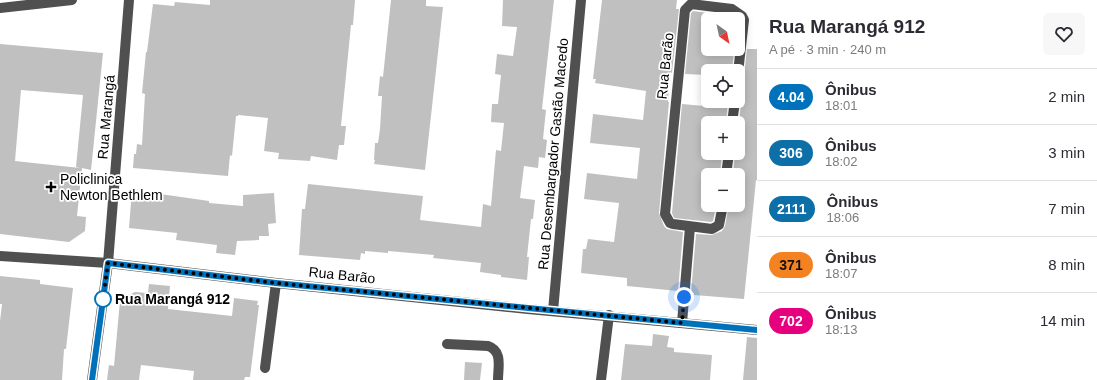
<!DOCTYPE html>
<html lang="pt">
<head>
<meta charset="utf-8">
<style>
	:root { --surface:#fff; --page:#f7f7f7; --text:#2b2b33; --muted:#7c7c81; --line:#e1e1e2 }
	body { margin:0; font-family:Arial,sans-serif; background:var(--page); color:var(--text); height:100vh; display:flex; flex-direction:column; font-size:15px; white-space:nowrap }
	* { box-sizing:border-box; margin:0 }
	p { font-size:13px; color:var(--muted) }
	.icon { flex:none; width:22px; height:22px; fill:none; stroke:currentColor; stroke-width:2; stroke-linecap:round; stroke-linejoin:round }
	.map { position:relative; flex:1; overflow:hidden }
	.details { display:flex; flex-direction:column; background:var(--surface); width:340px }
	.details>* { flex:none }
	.badge { padding:0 8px; border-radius:13px; font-size:14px; line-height:26px }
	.needle { width:26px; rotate:147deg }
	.fabs { position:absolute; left:701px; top:12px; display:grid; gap:8px }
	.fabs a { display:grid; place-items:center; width:44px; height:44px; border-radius:6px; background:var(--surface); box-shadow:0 2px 10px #0003; font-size:20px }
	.you { position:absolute; width:20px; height:20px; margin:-10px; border:3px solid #fff; border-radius:50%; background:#1a73e8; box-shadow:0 0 0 6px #1a73e833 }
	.map>.badge { position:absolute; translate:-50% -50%; box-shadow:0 0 0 2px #fff }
	.round { display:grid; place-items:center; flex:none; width:42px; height:42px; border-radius:6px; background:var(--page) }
	.head { display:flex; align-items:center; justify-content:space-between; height:68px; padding:0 12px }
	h1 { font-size:19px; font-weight:700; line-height:30px }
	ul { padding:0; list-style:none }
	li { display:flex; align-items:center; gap:12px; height:56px; padding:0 12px; border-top:1px solid var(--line) }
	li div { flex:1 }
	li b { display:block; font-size:15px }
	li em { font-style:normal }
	li .badge { min-width:44px; font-weight:700; text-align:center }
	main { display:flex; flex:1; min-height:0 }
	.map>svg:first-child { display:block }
</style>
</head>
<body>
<main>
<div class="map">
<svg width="757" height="380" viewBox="0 0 757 380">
	<rect width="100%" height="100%" fill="#fff"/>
	<g fill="#c0c0c0" fill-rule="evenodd">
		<polygon points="210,0 355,0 353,25 351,25 341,126 346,126 344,145 339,145 337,160 311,156 310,161 278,159 279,153 264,151 268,118 238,115 238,116 236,116 232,156 230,155 228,176 133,168 134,154 136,154 137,144 142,145 145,94 142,93 146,52 147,52 153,4 174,6 175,2 210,5"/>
		<polygon points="391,0 426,0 426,6 443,7 425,170 374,164 375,160 374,160 375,143 378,143 380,129 382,96 378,96 380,76 383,77"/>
		<polygon points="503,0 554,0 542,109 546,110 543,139 547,140 545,158 539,157 538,168 524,166 520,198 535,200 533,219 531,219 527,257 529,257 527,280 501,277 501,275 480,272 481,263 433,258 434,255 388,251 388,253 365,251 365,254 361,253 360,260 299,255 302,209 305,209 308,184 423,196 420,220 481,227 483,204 491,206 496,150 501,151 504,123 491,122 492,104 498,104 501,75 495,74 497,54 513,56 517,27 502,26"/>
		<polygon points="602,0 677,0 676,9 679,9 672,73 670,72 668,102 669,102 659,213 664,226 667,229 683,232 678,291 627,286 627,278 581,273 583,249 586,249 588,239 614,242 619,203 584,199 587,173 637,179 640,148 590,143 593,114 643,120 646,91 595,83 596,79 593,79"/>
		<polygon points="693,11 708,13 708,49 734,49 732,71 708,71 708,75 685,74 691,13"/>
		<path d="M0,44L103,53L91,170L82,168L77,216L86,217L85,231L69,242L0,234ZM21,90L83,95L76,167L80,168L15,161Z"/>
		<polygon points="747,49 757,49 757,180 756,180 744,299 694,295 694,293 691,293 696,234 712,235 722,231 725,226 729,205 738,205 738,175 733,175 735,153 738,153 740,123 739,123"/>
		<polygon points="704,101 728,101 726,123 708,123 708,153 722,153 720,175 708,175 708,205 716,205 713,221 711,222 674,218 672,213 682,104 704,106"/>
		<polygon points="132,190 209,201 209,203 243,206 243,195 274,193 276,223 268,224 269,236 259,236 259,240 237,241 235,255 216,253 217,245 176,240 177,233 129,228"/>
		<polygon points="0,276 40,280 40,284 73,288 66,349 64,349 62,380 0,380 0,321 2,304 0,304"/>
		<polygon points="149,284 170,286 168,309 232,316 234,298 258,301 257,305 259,305 250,377 245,377 244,380 193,380 194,371 141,365 139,380 107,380 109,365 114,366 120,301 129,295 135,292 148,293"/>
		<polygon points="653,334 669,336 667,347 674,348 674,352 712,355 710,380 621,380 625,344 652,346"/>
		<polygon points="747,337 757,338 757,380 743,380"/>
		<polygon points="465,362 482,363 480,380 464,380"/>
	</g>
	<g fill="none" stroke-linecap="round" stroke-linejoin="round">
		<g stroke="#505050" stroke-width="10">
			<polyline points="0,8 72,0"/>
			<polyline points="732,123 735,101"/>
			<polyline points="726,175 729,153"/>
			<polyline points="723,205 719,225 712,229 673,224 670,223 665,214 685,10 691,4 732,9 742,16 744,20 738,73"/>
			<polyline points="0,256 108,263 276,283 528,309 757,330"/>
			<polyline points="553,311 581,0"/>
			<polyline points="682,323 690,227"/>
			<path d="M447,344L488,346C503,351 498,367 498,380"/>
			<polyline points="265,368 276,283"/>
			<polyline points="92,380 108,263 129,0"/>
			<polyline points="601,380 609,315"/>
		</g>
	</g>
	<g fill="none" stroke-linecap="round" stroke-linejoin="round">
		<defs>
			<polyline id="line" points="92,380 108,263 276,283 528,308 757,330"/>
		</defs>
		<use href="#line" stroke="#fff" stroke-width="9"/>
		<use href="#line" stroke="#0072bc" stroke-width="6"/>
		<polyline stroke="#000" stroke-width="4" stroke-dasharray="0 7.2" points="103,299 108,263 276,283 682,323 684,297"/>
	</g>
	<path fill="#000" stroke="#fff" stroke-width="1.5" d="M49 181h4v4h4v4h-4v4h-4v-4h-4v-4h4z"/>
	<circle fill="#fff" stroke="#0072bc" stroke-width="2" cx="103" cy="299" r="8"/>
	<g text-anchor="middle" stroke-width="3.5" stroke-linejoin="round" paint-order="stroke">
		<g font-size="14" fill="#000" stroke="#fff">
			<text transform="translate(665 66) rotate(-84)" y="5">Rua Barão</text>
			<text transform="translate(106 117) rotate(-85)" y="5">Rua Marangá</text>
			<text transform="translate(553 154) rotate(-85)" y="5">Rua Desembargador Gastão Macedo</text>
			<text transform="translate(342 275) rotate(6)" y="5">Rua Barão</text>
		</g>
		<g font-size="14" fill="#000" stroke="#fff" text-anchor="start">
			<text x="60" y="184">Policlinica<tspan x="60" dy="16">Newton Bethlem</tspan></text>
		</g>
		<g font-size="14" font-weight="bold" fill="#000" stroke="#fff" text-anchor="start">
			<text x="115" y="304">Rua Marangá 912</text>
		</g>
	</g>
</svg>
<div class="fabs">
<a><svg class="needle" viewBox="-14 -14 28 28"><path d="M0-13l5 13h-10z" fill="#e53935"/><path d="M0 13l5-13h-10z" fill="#7c7c81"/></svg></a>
<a><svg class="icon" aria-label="locate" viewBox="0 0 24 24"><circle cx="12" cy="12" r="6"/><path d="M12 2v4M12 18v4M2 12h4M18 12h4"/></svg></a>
<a>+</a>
<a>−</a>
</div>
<div class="you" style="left:684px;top:297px"></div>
</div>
<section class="details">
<div class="head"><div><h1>Rua Marangá 912</h1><p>A pé · 3 min · 240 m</p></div><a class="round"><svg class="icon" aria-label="heart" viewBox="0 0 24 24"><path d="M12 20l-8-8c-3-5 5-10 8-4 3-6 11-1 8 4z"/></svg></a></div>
<ul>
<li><span class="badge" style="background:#0072bc;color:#fff">4.04</span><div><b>Ônibus</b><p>18:01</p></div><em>2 min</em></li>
<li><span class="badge" style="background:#0d6fa8;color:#fff">306</span><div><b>Ônibus</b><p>18:02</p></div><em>3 min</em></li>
<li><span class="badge" style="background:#0d6fa8;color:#fff">2111</span><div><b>Ônibus</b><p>18:06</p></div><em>7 min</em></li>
<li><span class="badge" style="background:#f58220;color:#111">371</span><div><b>Ônibus</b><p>18:07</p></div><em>8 min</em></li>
<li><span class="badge" style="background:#e6007e;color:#fff">702</span><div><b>Ônibus</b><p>18:13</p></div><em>14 min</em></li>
</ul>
</section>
</main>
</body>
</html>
